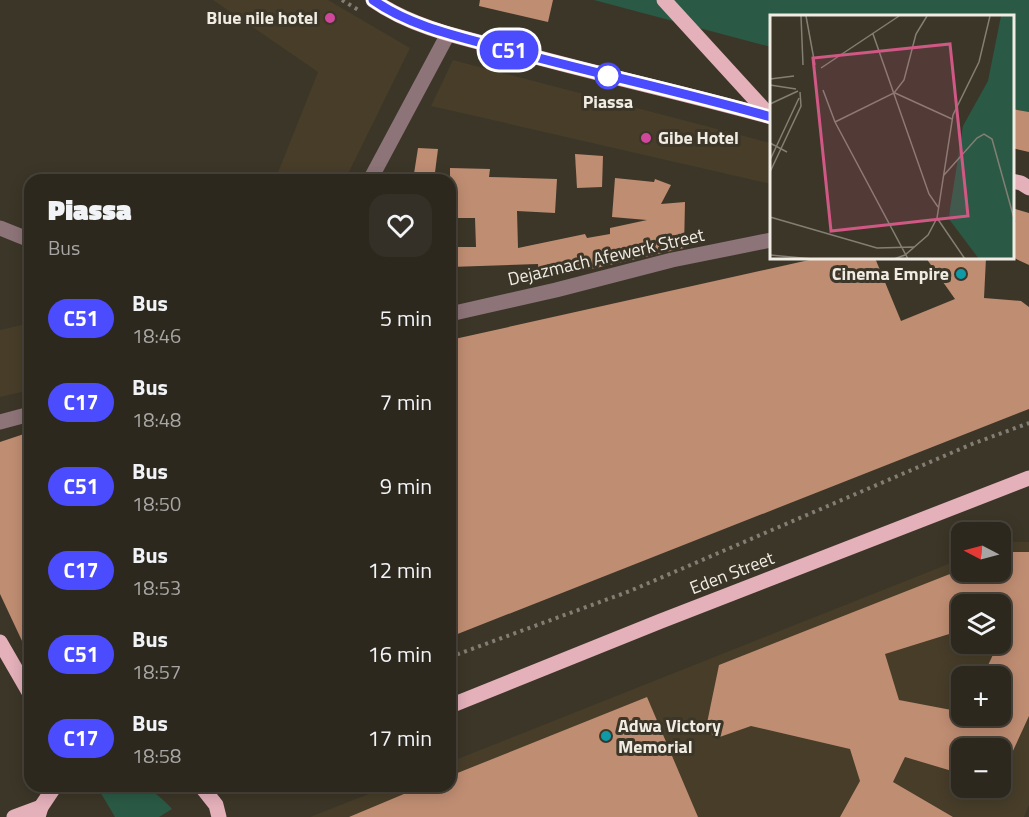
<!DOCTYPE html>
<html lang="en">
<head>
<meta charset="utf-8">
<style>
	:root { --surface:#2d281e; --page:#353027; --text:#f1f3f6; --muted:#a7a6a4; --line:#48443c }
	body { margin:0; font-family:"Titillium Web",sans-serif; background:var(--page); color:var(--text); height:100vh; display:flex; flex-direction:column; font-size:22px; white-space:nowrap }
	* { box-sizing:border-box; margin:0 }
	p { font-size:20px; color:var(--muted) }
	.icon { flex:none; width:33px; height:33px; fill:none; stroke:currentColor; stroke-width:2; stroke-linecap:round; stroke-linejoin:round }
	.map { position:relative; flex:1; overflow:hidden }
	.side { position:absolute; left:24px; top:174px; width:432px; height:618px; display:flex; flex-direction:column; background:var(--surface); border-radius:18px; box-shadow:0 3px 15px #0003,0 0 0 2px var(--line) }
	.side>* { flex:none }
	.badge { padding:0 12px; border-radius:20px; font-size:21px; line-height:39px }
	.needle { width:39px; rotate:276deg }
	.controls { position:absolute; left:951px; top:522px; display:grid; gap:12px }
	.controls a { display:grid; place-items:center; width:60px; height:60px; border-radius:12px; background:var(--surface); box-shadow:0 3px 15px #0003,0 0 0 2px var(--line); font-size:30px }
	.map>.badge { position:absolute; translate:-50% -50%; box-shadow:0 0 0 3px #fff }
	.round { display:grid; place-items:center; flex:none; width:63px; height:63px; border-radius:18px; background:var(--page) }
	.overview { display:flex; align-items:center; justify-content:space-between; height:102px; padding:0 24px }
	h1 { font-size:28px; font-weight:800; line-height:45px }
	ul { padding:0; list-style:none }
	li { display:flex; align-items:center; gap:18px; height:84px; padding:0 24px }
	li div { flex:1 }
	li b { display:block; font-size:22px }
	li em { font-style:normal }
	li .badge { min-width:66px; font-weight:700; text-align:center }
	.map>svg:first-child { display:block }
</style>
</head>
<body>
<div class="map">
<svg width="1029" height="817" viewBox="0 0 1029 817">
	<rect width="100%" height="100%" fill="#3c3628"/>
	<g fill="#473d29" fill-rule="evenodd">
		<polygon points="213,0 328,0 410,48 345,180 275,180 318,72"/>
		<polygon points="453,60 771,143 771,184 431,106"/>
		<polygon points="30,323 30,390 0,397 0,330"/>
		<path d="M1003,542H1029V805L1024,817H310L389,786H450V762L961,559L962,572H1000L1001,543ZM962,604H1000V644H962ZM962,676H1000V716H962ZM962,748H1000V788H962Z"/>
	</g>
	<g fill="#2a5a45">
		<polygon points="594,0 1029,0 1029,112 1013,109 1012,16 771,16 771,47"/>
		<path d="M110,786C139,786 151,785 172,809L159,817H115L99,790Z"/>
	</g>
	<g fill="#bf8d72" fill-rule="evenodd">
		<polygon points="480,0 553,0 548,22 479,6"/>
		<polygon points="1012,109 1029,112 1029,152 1012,148"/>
		<polygon points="418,148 438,149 434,180 413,180"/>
		<polygon points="575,154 603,156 602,187 577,188"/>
		<polygon points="450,168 490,169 489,177 557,179 555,213 517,211 518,248 585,234 587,238 610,234 610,228 647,220 612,217 615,178 654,182 655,179 671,185 661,204 685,202 684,248 596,268 539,276 538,264 450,267 450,247 476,247 475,218 450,218"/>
		<polygon points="1012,208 1029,213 1029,265 1012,257"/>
		<polygon points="818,258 875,258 901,321 955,299 926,258 986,258 984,298 1021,301 1029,307 1029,409 450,637 450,340"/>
		<polygon points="30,432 30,658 0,594 0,442"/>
		<path d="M1000,552H1029V716L1000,779V748H962V774L905,757L893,782L953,817H840L860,781L850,749L751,726L714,739L707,723L719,665L955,572H1000ZM962,604H1000V630L1002,634L1000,644H998L983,676H1000V716H962V712L899,700L885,654L962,630Z"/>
		<polygon points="647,697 698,817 349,817 423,786 450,786 450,776"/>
	</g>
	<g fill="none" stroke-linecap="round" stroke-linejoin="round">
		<g stroke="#837e73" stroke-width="4" stroke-dasharray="3 4.5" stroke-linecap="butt">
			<polyline points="342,0 360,11"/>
			<polyline points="450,657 630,591 972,444 1029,423"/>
		</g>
		<g stroke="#8d7479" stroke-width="15">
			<polyline points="370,180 448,34"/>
			<polyline points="0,228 30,240"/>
			<polyline points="450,314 556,290 672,260 771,240"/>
			<polyline points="0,422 30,414"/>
		</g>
		<g stroke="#e4b0ba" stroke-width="15">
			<path d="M373,0C413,28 464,38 510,50C596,74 684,93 771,117"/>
			<polyline points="664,0 771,117"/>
			<polyline points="1012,181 1021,183 1029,188"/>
			<polyline points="0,642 30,694"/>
			<polyline points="450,706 661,621 1029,478"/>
			<polyline points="201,786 216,805 219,817"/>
			<polyline points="14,817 41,807"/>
			<polyline points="38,817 41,807 55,786"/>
		</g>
	</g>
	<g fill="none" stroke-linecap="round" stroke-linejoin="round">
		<defs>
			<path id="line" d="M373,0C411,27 461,37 505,49C593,73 683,92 771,117"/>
		</defs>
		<use href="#line" stroke="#fff" stroke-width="14"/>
		<use href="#line" stroke="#4c4cff" stroke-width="9"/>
	</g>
	<g fill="#d1479c" stroke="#3c3628" stroke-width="2">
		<circle cx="330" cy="18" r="6"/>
		<circle cx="646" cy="138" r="6"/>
	</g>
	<circle fill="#fff" stroke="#4c4cff" stroke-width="3" cx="608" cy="76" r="12"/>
	<g fill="#0f9aa8" stroke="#3c3628" stroke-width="2">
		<circle cx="961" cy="274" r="6"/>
		<circle cx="606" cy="736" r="6"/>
	</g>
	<g text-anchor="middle" stroke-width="6" stroke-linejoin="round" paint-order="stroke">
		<g font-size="18" font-weight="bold" fill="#f0ece4" stroke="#3c3628" text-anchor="end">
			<text x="318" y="24">Blue nile hotel</text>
			<text x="658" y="144" text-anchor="start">Gibe Hotel</text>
			<text x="949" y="280">Cinema Empire</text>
			<text x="618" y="732" text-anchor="start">Adwa Victory<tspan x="618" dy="21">Memorial</tspan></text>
		</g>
		<g font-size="18" font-weight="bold" fill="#f0ece4" stroke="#3c3628">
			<text x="608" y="108">Piassa</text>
		</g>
		<g font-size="18" fill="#f0ece4" stroke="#3c3628">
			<text transform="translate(606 257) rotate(-13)" y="6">Dejazmach Afewerk Street</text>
			<text transform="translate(732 573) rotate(-21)" y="6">Eden Street</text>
		</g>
	</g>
	<g transform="translate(770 15)">
		<rect width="244" height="244" fill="#3c3628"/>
		<path d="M231,1H244V244H209L179,204L180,194L193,111L218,66Z" fill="#2a5a45"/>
		<path fill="none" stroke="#847f73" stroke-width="1.5" d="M31,1L33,50M36,1L45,50M103,19L159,179L168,192M51,53L129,1M0,64L24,61M0,70L26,74M53,75L65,107L138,244M125,78L182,104M0,89L28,76M65,107L124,78L134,65L146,19L157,1M0,128L17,137M0,145L29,83M0,157L31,91L30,77M174,160L207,123L214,119L222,124L245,207M0,202L107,233L144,232M167,203L195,244M0,240L43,244M124,244L135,240L158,220L167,203L183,100L209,47L220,1"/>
		<path fill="#d05884" fill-opacity="0.15" stroke="#d05884" stroke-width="3" d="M180,29L198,201L61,216L43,43Z"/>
		<rect width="244" height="244" fill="none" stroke="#f0ece4" stroke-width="3"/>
	</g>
</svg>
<div class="controls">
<a><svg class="needle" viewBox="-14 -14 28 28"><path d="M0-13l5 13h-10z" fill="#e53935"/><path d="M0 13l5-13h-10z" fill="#a7a6a4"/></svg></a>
<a><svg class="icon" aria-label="layers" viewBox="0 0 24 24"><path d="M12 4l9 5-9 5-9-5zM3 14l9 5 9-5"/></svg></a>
<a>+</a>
<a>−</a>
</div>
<b class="badge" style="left:509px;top:50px;background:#4c4cff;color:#fff">C51</b>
<section class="side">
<div class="overview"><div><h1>Piassa</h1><p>Bus</p></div><a class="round"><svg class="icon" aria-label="heart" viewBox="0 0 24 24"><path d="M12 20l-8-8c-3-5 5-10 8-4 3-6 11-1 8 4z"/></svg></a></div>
<ul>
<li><span class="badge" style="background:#4c4cff;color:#fff">C51</span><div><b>Bus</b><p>18:46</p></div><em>5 min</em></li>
<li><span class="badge" style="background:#4c4cff;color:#fff">C17</span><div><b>Bus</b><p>18:48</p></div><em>7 min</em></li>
<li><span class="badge" style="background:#4c4cff;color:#fff">C51</span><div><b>Bus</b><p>18:50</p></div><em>9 min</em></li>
<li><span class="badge" style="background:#4c4cff;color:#fff">C17</span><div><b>Bus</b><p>18:53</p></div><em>12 min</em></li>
<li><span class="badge" style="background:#4c4cff;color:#fff">C51</span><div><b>Bus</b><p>18:57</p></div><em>16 min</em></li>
<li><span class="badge" style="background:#4c4cff;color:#fff">C17</span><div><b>Bus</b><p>18:58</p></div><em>17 min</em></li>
</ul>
</section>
</div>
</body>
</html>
